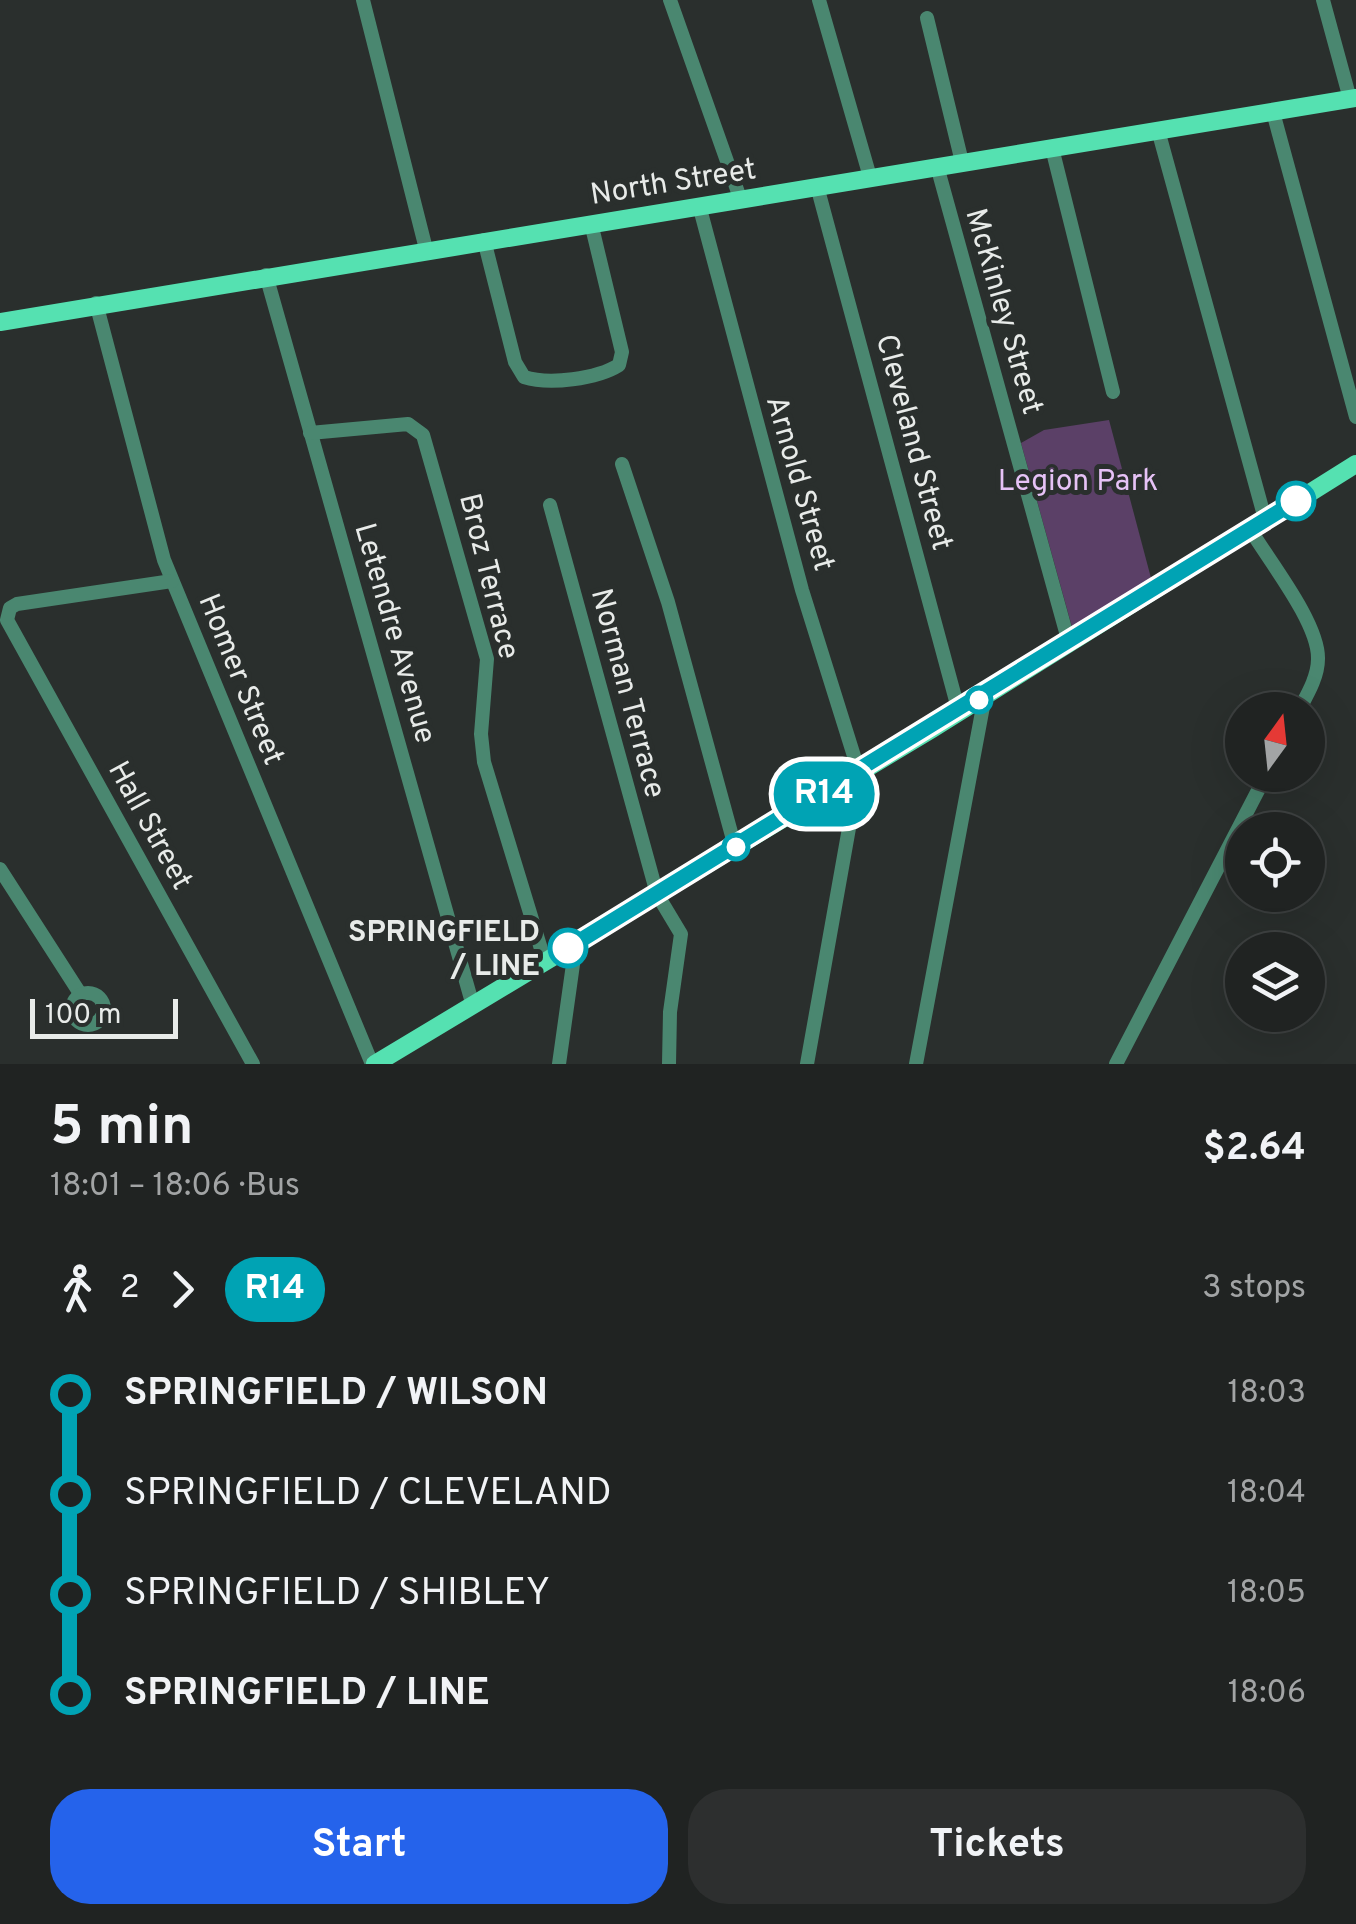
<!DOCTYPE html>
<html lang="en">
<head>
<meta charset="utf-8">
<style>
	:root { --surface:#202322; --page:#2d2f2f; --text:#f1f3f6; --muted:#a2a4a5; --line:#3d4040; --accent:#2563eb }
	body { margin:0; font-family:Overpass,sans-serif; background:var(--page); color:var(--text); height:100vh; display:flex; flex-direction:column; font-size:38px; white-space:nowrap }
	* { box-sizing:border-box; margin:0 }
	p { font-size:32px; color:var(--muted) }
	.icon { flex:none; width:55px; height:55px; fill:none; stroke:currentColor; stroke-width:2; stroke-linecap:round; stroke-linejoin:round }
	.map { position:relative; height:1064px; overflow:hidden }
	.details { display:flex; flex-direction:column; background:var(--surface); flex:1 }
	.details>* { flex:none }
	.badge { padding:0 20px; border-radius:32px; font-size:35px; line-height:65px }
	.needle { width:65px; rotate:15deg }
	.tools { position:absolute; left:1225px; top:692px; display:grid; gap:20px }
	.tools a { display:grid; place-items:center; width:100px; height:100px; border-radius:50%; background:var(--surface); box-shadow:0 10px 40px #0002,0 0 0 2px var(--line); font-size:50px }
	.scale { position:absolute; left:30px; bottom:25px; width:148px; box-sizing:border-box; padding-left:10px; border:5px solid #e8ebe9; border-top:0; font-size:28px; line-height:35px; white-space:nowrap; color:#e8ebe9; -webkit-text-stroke:8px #2a2f2d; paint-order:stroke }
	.map>.badge { position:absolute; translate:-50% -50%; box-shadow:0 0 0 5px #fff }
	.legs { display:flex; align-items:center; gap:15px; height:110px; padding:0 50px; font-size:32px }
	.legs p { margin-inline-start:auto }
	.head { display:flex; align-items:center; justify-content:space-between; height:170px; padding:0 50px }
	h1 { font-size:55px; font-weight:700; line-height:75px }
	.primary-button { display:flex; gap:20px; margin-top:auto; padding:20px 50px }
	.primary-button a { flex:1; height:115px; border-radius:40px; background:var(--accent); color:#fff; font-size:40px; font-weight:700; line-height:115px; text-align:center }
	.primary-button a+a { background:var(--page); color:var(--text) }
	ul { padding:0 50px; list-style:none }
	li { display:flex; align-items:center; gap:35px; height:100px; font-size:38px }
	li i { display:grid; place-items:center; width:15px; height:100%; margin:0 12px; background:currentColor }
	li i::after { content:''; width:25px; height:25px; margin:-12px; border:8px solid; border-radius:50%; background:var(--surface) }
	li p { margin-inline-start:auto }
	li:first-child i { background:linear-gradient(#0000 50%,currentColor 0) }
	li:last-child i { background:linear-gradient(currentColor 50%,#0000 0) }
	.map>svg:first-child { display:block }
</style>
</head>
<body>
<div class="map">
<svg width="1356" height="1064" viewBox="0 0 1356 1064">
	<rect width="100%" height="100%" fill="#2a2f2d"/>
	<polygon fill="#5b4067" points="1109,420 1151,578 1072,627 1021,443 1044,430"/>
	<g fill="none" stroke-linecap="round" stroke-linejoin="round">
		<g stroke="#4a8770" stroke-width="14">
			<polyline points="363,0 426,249"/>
			<polyline points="670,0 740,198"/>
			<polyline points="819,0 870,177"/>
			<polyline points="1323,0 1350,99"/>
			<polyline points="927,18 962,162"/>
			<polyline points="1273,112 1356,417"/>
			<polyline points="1158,130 1265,519"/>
			<polyline points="1052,148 1113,392"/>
			<polyline points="937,166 1069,643"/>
			<polyline points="817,186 959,712"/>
			<polyline points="699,205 802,590 859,772 807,1064"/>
			<path d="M484,240L515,362L524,377C549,385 597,379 619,365L622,352L591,223"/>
			<polyline points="266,275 473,1006"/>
			<polyline points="96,303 164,560 372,1064"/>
			<polyline points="310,433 408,424 423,435 487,659 481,734 484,762 545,962"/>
			<polyline points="622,464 668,602 735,847"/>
			<polyline points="550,505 657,894 681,934 670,1012 669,1064"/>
			<path d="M1250,529C1269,561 1319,623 1318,659C1318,677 1307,695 1299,710"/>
			<polyline points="172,581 17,604 10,608 7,620 253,1064"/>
			<polyline points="0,869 81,995"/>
			<circle cx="88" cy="1009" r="16"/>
			<polyline points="559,1064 576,943"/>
			<polyline points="916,1064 985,696"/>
			<polyline points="1116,1064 1266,775"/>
		</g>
		<g stroke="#55e1b1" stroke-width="18">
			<polyline points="0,322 1356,98"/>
			<polyline points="375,1064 932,729 1356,464"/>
		</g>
	</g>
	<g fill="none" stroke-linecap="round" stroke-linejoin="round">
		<defs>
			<polyline id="line-1" points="568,948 1296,501"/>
		</defs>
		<use href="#line-1" stroke="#fff" stroke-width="22"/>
		<use href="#line-1" stroke="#00a3b4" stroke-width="15"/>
	</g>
	<g fill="#fff" stroke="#00a3b4" stroke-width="5">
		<circle cx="1296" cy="501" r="18"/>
		<circle cx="979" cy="700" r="12"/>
		<circle cx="736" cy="847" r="12"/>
		<circle cx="568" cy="948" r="18"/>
	</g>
	<g text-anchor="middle" stroke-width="10" stroke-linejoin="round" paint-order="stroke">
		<g font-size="30" fill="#e8ebe9" stroke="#2a2f2d">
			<text transform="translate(673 181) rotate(-9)" y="10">North Street</text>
			<text transform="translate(1005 311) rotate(74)" y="10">McKinley Street</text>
			<text transform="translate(915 442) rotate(75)" y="10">Cleveland Street</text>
			<text transform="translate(801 483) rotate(74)" y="10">Arnold Street</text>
			<text transform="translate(490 576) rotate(76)" y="10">Broz Terrace</text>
			<text transform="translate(396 633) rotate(74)" y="10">Letendre Avenue</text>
			<text transform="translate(242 679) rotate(68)" y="10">Homer Street</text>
			<text transform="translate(629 693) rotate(75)" y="10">Norman Terrace</text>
			<text transform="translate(151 825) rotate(61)" y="10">Hall Street</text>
		</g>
		<g font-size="30" fill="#e6c2f6" stroke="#2a2f2d">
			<text x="1078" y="490">Legion Park</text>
		</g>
		<g font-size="30" font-weight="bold" fill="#e8ebe9" stroke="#2a2f2d" text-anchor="end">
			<text x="540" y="941">SPRINGFIELD<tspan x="540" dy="34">/ LINE</tspan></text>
		</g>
	</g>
</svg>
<div class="tools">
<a><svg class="needle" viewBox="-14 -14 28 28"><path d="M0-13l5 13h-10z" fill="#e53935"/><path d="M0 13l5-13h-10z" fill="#a2a4a5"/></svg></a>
<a><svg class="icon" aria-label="locate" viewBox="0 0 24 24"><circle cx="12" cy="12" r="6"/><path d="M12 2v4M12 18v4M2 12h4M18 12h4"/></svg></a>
<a><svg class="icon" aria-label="layers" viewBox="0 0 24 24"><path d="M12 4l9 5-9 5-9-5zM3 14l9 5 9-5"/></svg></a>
</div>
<div class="scale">100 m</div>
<b class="badge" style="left:824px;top:794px;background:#00a3b4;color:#fff">R14</b>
</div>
<section class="details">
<div class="head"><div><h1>5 min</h1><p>18:01 – 18:06 · Bus</p></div><b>$2.64</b></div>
<div class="legs"><svg class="icon" aria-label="walk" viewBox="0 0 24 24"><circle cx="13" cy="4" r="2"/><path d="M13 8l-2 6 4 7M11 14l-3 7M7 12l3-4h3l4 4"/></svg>2<svg class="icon" aria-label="forward" viewBox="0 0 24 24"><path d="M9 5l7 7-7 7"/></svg><b class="badge" style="background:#00a3b4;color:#fff">R14</b><p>3 stops</p></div>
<ul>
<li><i style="color:#00a3b4"></i><b>SPRINGFIELD / WILSON</b><p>18:03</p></li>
<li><i style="color:#00a3b4"></i><span>SPRINGFIELD / CLEVELAND</span><p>18:04</p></li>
<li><i style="color:#00a3b4"></i><span>SPRINGFIELD / SHIBLEY</span><p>18:05</p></li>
<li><i style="color:#00a3b4"></i><b>SPRINGFIELD / LINE</b><p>18:06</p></li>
</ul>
<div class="primary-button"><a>Start</a><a>Tickets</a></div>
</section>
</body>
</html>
